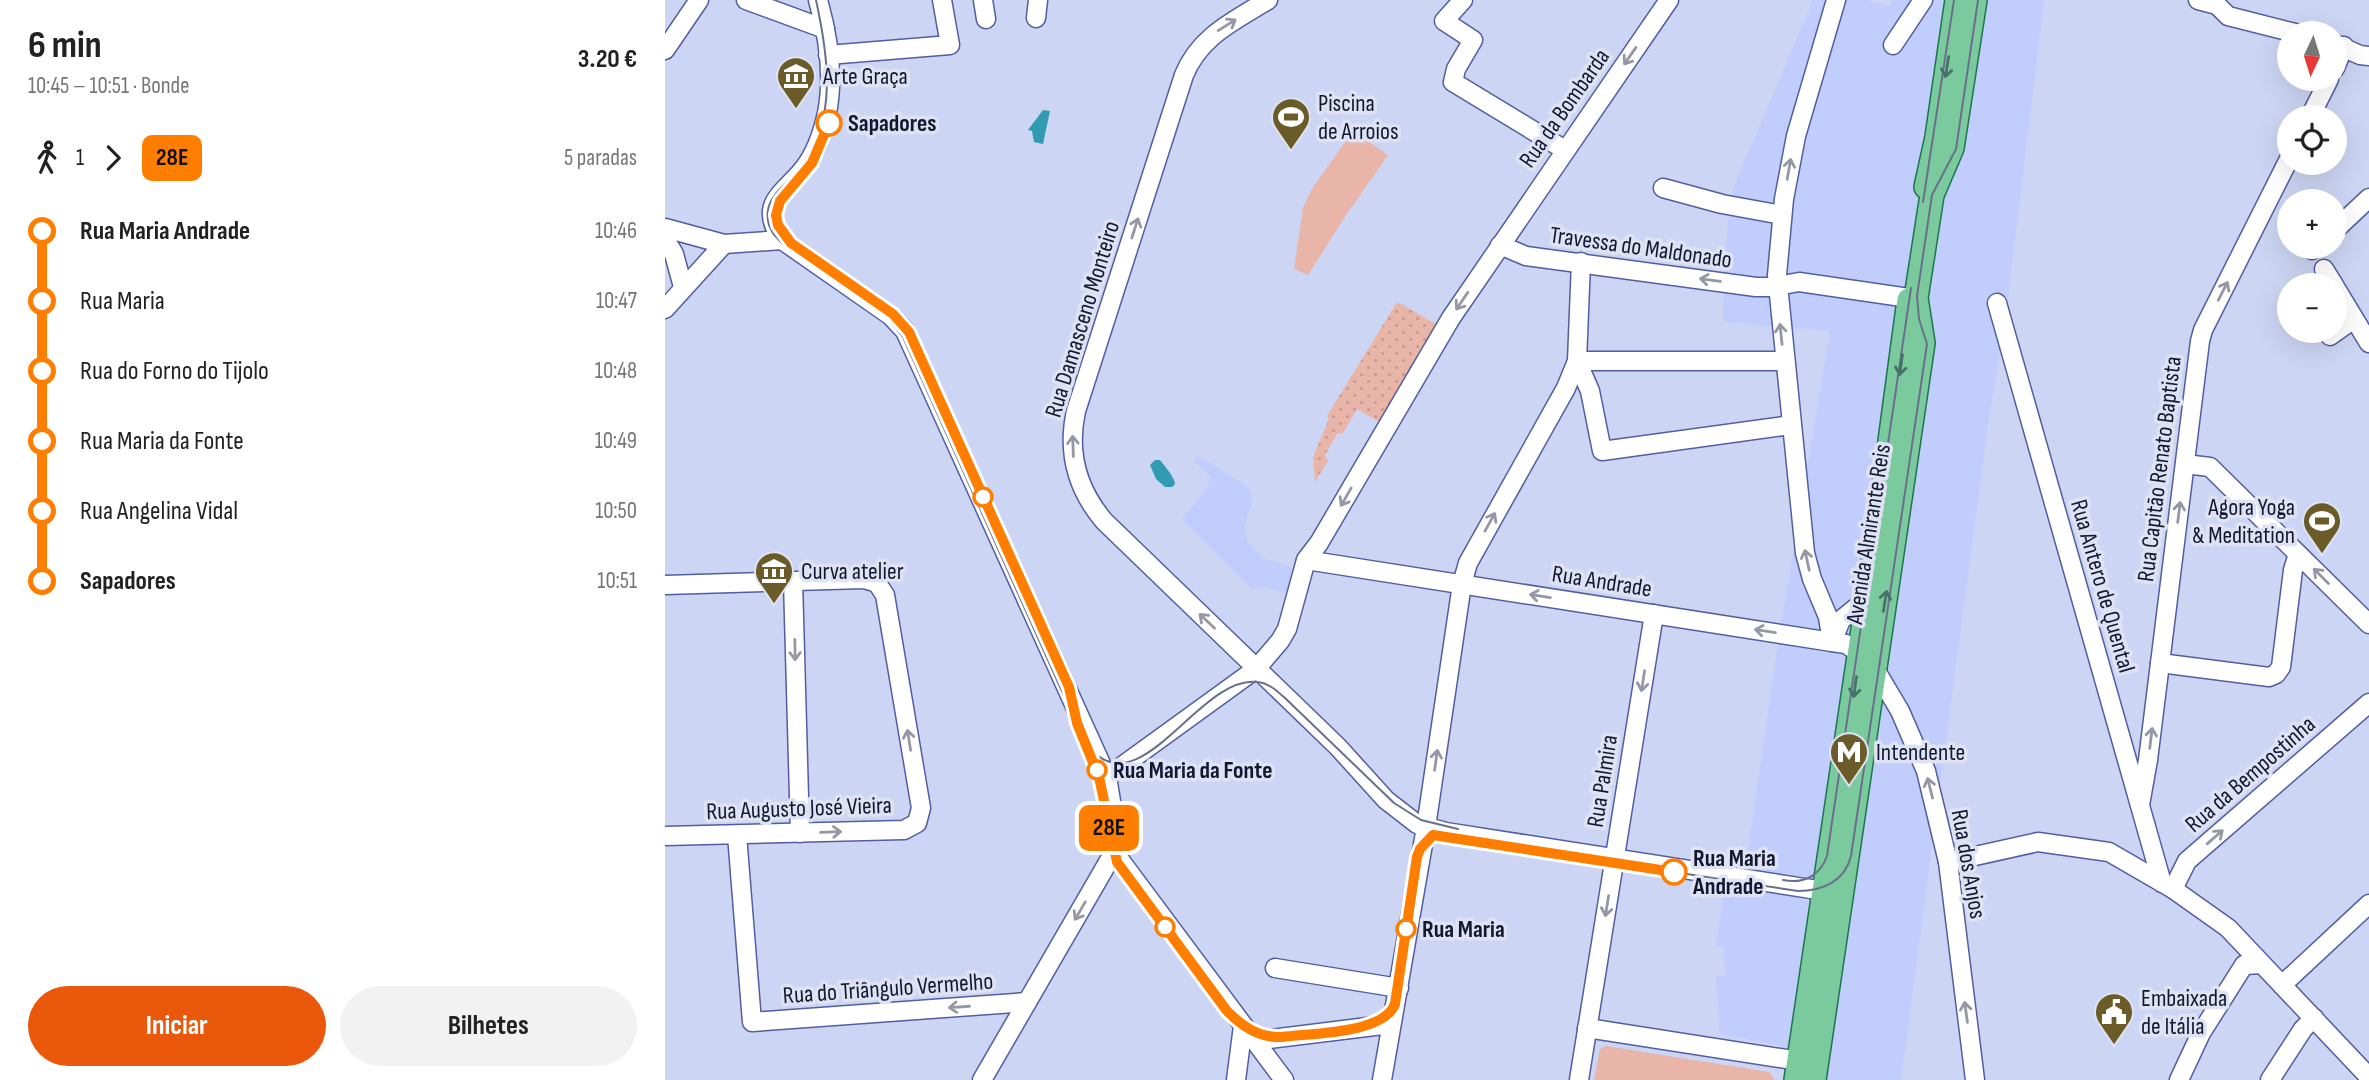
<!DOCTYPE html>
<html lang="pt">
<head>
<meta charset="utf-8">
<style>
	:root { --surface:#fff; --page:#f2f2f2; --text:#222; --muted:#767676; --accent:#ea580c }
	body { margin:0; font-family:"Sofia Sans Condensed",sans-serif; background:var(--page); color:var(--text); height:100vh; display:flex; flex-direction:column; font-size:26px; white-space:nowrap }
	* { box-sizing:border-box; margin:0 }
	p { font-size:23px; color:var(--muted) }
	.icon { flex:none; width:38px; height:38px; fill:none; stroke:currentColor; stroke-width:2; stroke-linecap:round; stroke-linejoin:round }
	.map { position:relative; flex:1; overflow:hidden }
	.sheet { display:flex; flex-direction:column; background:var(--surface); width:665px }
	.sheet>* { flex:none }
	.badge { padding:0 14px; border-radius:10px; font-size:24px; line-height:46px }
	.needle { width:46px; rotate:184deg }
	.tools { position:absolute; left:1612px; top:21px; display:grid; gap:14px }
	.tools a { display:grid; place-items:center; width:70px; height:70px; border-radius:50%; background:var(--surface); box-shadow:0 7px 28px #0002; font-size:35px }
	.map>.badge { position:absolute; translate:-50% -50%; box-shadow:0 0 0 4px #fff }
	.legs { display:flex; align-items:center; gap:10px; height:77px; padding:0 28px; font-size:23px }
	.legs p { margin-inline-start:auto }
	.headline { display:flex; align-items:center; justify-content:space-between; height:119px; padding:0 28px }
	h1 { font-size:38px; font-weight:700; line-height:52px }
	.primary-button { display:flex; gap:14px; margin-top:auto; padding:14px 28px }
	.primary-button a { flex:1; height:80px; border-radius:42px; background:var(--accent); color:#fff; font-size:28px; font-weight:700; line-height:80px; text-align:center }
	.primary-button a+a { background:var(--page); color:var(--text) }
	ul { padding:0 28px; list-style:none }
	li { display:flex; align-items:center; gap:24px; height:70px; font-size:26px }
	li i { display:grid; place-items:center; width:10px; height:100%; margin:0 9px; background:currentColor }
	li i::after { content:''; width:18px; height:18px; margin:-9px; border:5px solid; border-radius:50%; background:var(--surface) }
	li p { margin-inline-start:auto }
	li:first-child i { background:linear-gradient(#0000 50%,currentColor 0) }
	li:last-child i { background:linear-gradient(currentColor 50%,#0000 0) }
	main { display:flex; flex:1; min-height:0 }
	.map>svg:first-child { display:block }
</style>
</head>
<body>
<main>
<section class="sheet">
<div class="headline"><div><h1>6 min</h1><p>10:45 – 10:51 · Bonde</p></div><b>3.20 €</b></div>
<div class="legs"><svg class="icon" aria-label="walk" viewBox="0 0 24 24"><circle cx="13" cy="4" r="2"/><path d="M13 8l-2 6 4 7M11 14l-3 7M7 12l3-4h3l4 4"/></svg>1<svg class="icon" aria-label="forward" viewBox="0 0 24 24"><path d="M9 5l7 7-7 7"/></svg><b class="badge" style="background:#ff7e00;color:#111">28E</b><p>5 paradas</p></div>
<ul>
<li><i style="color:#ff7e00"></i><b>Rua Maria Andrade</b><p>10:46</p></li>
<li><i style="color:#ff7e00"></i><span>Rua Maria</span><p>10:47</p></li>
<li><i style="color:#ff7e00"></i><span>Rua do Forno do Tijolo</span><p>10:48</p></li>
<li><i style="color:#ff7e00"></i><span>Rua Maria da Fonte</span><p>10:49</p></li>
<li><i style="color:#ff7e00"></i><span>Rua Angelina Vidal</span><p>10:50</p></li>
<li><i style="color:#ff7e00"></i><b>Sapadores</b><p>10:51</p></li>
</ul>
<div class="primary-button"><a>Iniciar</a><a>Bilhetes</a></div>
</section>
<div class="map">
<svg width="1704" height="1080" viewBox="0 0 1704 1080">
	<defs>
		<pattern id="grass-dots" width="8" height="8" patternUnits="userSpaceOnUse" patternTransform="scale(1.75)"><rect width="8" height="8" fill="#e9b5a9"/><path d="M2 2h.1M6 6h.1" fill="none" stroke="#c79b92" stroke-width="1.8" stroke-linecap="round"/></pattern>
	</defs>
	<rect width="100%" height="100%" fill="#ccd5f3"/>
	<g fill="#c0cdfd">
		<polygon points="1148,0 1201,0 1226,7 1227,0 1379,0 1342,306 1322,431 1236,1080 1121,1080 1126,1048 1055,1034 1051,977 1060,975 1059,947 1051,946 1059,890 1077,892 1114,637 1165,331 1058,322 1059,260 1067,191"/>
		<polygon points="533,456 579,484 585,490 587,502 579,527 583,542 598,558 626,567 632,573 624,594 600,587 587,589 517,519 542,488 545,476 529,462"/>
	</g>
	<polygon fill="url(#grass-dots)" points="732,302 771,324 771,330 718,424 692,409 678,433 672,434 660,455 663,461 650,482 648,457 664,419 662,416"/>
	<g fill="#e9b5a9">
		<polygon points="688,131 723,155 681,215 643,275 629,269 638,208 646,190"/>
		<polygon points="941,1046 1104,1072 1110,1080 929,1080 935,1049"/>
	</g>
	<g fill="#319cb1">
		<polygon points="378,110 385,111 378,144 369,142 367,131 363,130"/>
		<path d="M490,460H495C499,465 510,478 510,484L507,487H500L491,479L485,465Z"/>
	</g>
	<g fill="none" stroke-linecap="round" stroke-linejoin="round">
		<defs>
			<g id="minor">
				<polyline points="81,0 160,29"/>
				<path d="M153,0C163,35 169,77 162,113C158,131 151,153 139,168C118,195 92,203 117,240L226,316L240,331L442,777L447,807L449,852"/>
				<polyline points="318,0 321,19"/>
				<path d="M603,0C569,21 535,36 519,75L411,411C402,452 412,489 439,521L673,747L721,800L752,824L781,832L1159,891"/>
				<polyline points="798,0 779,21 808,40 791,69 788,82 900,150"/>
				<polyline points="1171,0 1131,136 1119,199 1112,275 1140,553 1147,579 1163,617 1167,642 1181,644 1195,654"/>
				<polyline points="1533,0 1552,5 1563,16 1630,33"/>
				<polyline points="371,18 373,0"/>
				<polyline points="1670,44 1695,55 1704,56"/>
				<polyline points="1228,45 1258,0"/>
				<polyline points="0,50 34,0"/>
				<polyline points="163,55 285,45 277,0"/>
				<polyline points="1670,68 1679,46"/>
				<polyline points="1645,117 1664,79"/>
				<polyline points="998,188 1057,204 1117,215"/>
				<polyline points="0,228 59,244 117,240"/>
				<polyline points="1670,230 1704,198"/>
				<polyline points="0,239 9,254 18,287"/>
				<polyline points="835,245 861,256 1091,287 1107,287 1134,282 1244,298"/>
				<polyline points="1647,250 1651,247"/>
				<polyline points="1659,269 1669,285"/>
				<polyline points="1670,287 1704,343"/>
				<polyline points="1332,303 1497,883"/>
				<polyline points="0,309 59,244"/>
				<polyline points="1665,336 1689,319"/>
				<polyline points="912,361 925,391 937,451 1126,425"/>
				<polyline points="912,361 1119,361"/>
				<polyline points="1520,464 1545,467 1704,624"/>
				<polyline points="641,560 1167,642 1176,620 1203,598"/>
				<polyline points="128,581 135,833"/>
				<polyline points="0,585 199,579 212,583 220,595 256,808 252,823 239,830 0,836"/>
				<polyline points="1495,663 1604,677 1611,674 1616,667 1628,570 1633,554"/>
				<polyline points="1210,669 1235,711 1261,771 1283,862 1310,1080"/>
				<polyline points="442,777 591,669 615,641 622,629 641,560 654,543 786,318 1004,0"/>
				<polyline points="1475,805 1483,760 1535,341 1538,330 1624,159"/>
				<polyline points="72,835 87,1022 362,1002"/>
				<polyline points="449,852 619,1080"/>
				<polyline points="1283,862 1373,842 1444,852 1508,889 1563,928 1704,1077"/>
				<polyline points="1508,889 1522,861 1704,703"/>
				<polyline points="610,968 734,988"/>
				<polyline points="1617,985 1704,904"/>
				<polyline points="922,1028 1134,1061"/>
				<polyline points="589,1041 726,1024"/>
				<polyline points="317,1080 449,852"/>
				<polyline points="571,1080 578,1026"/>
				<polyline points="717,1080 761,827 797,584 803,563 901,388 912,361 916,262"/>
				<polyline points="914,1080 989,614"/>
				<polyline points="1514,1080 1536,1033 1579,965 1597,964"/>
				<polyline points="1605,1080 1638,1029 1649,1018"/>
			</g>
			<g id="major">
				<polyline points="1261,187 1272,137 1292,0"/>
				<polyline points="1131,1080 1216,508 1244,300"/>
				<polyline points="1149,1080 1258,343 1251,298 1267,195 1287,148 1310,0"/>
			</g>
		</defs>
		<use href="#minor" stroke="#515ea0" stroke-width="21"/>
		<use href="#major" stroke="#1c754e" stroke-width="26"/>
		<use href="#minor" stroke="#fff" stroke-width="18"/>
		<use href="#major" stroke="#7aca9e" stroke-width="23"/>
		<g stroke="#69708b" stroke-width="2">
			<path d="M151,0C163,55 173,119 136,167C126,181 106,192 103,210C100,229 112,239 125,250L224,319L238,337L431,767L452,862L562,1011L585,1030L603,1037L703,1026C715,1021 725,1016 730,1004L752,857L755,849L768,835L1133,891C1158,891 1180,881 1186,856L1262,344L1254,319L1252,296L1267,195L1291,149L1313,0"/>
			<polyline points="1258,202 1289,0"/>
			<path d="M426,750C478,804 535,675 592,682C604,683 612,691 620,698L729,803L756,820L793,829"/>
			<path d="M1118,880C1139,884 1155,876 1162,856L1246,288"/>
		</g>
	</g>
	<defs><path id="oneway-shaft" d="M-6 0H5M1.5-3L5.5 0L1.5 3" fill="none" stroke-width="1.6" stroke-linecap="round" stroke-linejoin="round" transform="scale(1.75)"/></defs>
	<g stroke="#9597a3">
		<use href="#oneway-shaft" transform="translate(562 25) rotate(-32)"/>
		<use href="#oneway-shaft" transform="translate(965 56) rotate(125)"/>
		<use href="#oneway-shaft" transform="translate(1124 169) rotate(-80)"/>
		<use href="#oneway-shaft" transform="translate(470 228) rotate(-72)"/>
		<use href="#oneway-shaft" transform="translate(1045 280) rotate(-172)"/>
		<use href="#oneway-shaft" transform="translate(1558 291) rotate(-63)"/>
		<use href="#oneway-shaft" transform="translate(797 301) rotate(124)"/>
		<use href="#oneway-shaft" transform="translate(1116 334) rotate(-96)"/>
		<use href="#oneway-shaft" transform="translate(408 446) rotate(-92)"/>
		<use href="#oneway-shaft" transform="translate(681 497) rotate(120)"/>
		<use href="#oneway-shaft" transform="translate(1514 512) rotate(-83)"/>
		<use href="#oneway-shaft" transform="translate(825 522) rotate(-61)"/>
		<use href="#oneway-shaft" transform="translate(1142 560) rotate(-102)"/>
		<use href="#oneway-shaft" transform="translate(1656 576) rotate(-135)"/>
		<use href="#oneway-shaft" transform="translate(875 596) rotate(-171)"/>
		<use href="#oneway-shaft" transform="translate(542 621) rotate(-136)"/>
		<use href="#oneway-shaft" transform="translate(1100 631) rotate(-171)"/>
		<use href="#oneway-shaft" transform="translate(130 650) rotate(89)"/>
		<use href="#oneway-shaft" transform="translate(978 681) rotate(99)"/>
		<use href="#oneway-shaft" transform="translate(1486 738) rotate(-83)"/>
		<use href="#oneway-shaft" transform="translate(244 740) rotate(-99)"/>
		<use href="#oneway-shaft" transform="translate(771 760) rotate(-82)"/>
		<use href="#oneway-shaft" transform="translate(1265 788) rotate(-104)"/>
		<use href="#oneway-shaft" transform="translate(166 832) rotate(-2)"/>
		<use href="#oneway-shaft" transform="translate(1550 837) rotate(-41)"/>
		<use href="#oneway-shaft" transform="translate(942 906) rotate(99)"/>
		<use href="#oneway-shaft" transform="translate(415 911) rotate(120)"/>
		<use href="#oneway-shaft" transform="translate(294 1007) rotate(176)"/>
		<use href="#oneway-shaft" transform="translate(1301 1012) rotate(-98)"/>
	</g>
	<g stroke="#467168">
		<use href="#oneway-shaft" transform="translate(1282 67) rotate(99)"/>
		<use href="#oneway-shaft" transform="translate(1236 365) rotate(98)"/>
		<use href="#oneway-shaft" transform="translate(1220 601) rotate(-81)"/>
		<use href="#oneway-shaft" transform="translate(1190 687) rotate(98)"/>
	</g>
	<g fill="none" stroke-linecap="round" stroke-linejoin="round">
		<defs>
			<path id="line-1" d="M164,123L147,163L115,201L111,215L113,225L126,243L228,314L244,332L404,687L412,723L434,777L452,862L562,1011C578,1027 594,1038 617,1037C646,1033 719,1034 730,1004L752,857L755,849L768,835L1009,872"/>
		</defs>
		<use href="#line-1" stroke="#fff" stroke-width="16"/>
		<use href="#line-1" stroke="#ff7e00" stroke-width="10"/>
	</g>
	<defs>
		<symbol id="museum-pin" viewBox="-11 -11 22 30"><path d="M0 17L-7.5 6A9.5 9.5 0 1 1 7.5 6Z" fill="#6a5b28" stroke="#dee2f2"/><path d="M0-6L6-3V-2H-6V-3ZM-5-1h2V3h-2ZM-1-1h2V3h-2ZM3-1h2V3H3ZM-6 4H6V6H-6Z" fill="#fff"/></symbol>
		<symbol id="stadium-pin" viewBox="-11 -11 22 30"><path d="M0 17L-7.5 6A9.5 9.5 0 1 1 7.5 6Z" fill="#6a5b28" stroke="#dee2f2"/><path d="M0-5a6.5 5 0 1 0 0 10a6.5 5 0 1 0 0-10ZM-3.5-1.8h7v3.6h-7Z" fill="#fff"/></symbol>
		<symbol id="metro-pin" viewBox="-11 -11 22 30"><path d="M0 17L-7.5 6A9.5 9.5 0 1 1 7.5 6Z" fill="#6a5b28" stroke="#dee2f2"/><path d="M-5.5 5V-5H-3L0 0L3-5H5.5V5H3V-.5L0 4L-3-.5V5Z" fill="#fff"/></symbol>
		<symbol id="civic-pin" viewBox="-11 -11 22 30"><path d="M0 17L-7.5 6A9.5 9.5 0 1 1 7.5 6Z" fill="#6a5b28" stroke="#dee2f2"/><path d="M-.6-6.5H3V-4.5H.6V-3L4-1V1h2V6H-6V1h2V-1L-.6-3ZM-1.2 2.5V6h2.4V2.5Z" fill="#fff"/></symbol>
	</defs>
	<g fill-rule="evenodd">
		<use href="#museum-pin" x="109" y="54" width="44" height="60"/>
		<use href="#stadium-pin" x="604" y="95" width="44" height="60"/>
		<use href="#stadium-pin" x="1635" y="499" width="44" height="60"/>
		<use href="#museum-pin" x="87" y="549" width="44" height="60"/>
		<use href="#metro-pin" x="1162" y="730" width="44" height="60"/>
		<use href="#civic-pin" x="1427" y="990" width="44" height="60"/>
	</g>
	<g fill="#fff" stroke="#ff7e00" stroke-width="3.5">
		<circle cx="164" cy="123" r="12"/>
		<circle cx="318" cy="497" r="9"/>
		<circle cx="432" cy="770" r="9"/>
		<circle cx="1009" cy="872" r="12"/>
		<circle cx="500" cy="927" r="9"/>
		<circle cx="741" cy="929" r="9"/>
	</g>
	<g text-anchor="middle" stroke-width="7" stroke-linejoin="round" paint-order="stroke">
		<g font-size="24" fill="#131832" stroke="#dee2f2" text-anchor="start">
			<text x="158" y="84">Arte Graça</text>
			<text x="653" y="111">Piscina<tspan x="653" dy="28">de Arroios</tspan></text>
			<text x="1630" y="515" text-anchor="end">Agora Yoga<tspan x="1630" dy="28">&amp; Meditation</tspan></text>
			<text x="136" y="579">Curva atelier</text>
			<text x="1211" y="760">Intendente</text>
			<text x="1476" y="1006">Embaixada<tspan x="1476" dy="28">de Itália</tspan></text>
		</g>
		<g font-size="24" fill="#131832" stroke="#dee2f2">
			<text transform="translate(899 108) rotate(-55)" y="8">Rua da Bombarda</text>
			<text transform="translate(976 247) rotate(8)" y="8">Travessa do Maldonado</text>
			<text transform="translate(417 319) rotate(-73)" y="8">Rua Damasceno Monteiro</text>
			<text transform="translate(1494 469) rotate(-83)" y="8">Rua Capitão Renato Baptista</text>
			<text transform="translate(1203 534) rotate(-81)" y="8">Avenida Almirante Reis</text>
			<text transform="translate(937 581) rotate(9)" y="8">Rua Andrade</text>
			<text transform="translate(1438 586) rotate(74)" y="8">Rua Antero de Quental</text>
			<text transform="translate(1585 774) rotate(-41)" y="8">Rua da Bempostinha</text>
			<text transform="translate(937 781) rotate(-81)" y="8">Rua Palmira</text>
			<text transform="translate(134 808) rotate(-2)" y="8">Rua Augusto José Vieira</text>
			<text transform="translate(1304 864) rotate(80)" y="8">Rua dos Anjos</text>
			<text transform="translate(223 988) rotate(-4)" y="8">Rua do Triângulo Vermelho</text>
		</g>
		<g font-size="24" font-weight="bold" fill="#131832" stroke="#dee2f2" text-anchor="start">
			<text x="183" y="131">Sapadores</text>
			<text x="448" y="778">Rua Maria da Fonte</text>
			<text x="1028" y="866">Rua Maria<tspan x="1028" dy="28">Andrade</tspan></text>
			<text x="757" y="937">Rua Maria</text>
		</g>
	</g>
</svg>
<div class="tools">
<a><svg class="needle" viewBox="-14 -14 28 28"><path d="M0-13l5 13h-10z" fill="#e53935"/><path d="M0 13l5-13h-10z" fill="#767676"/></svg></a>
<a><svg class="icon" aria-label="locate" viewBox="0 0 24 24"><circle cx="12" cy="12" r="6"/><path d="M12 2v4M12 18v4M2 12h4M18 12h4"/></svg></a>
<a>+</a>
<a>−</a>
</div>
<b class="badge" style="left:444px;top:828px;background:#ff7e00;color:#111">28E</b>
</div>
</main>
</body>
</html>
